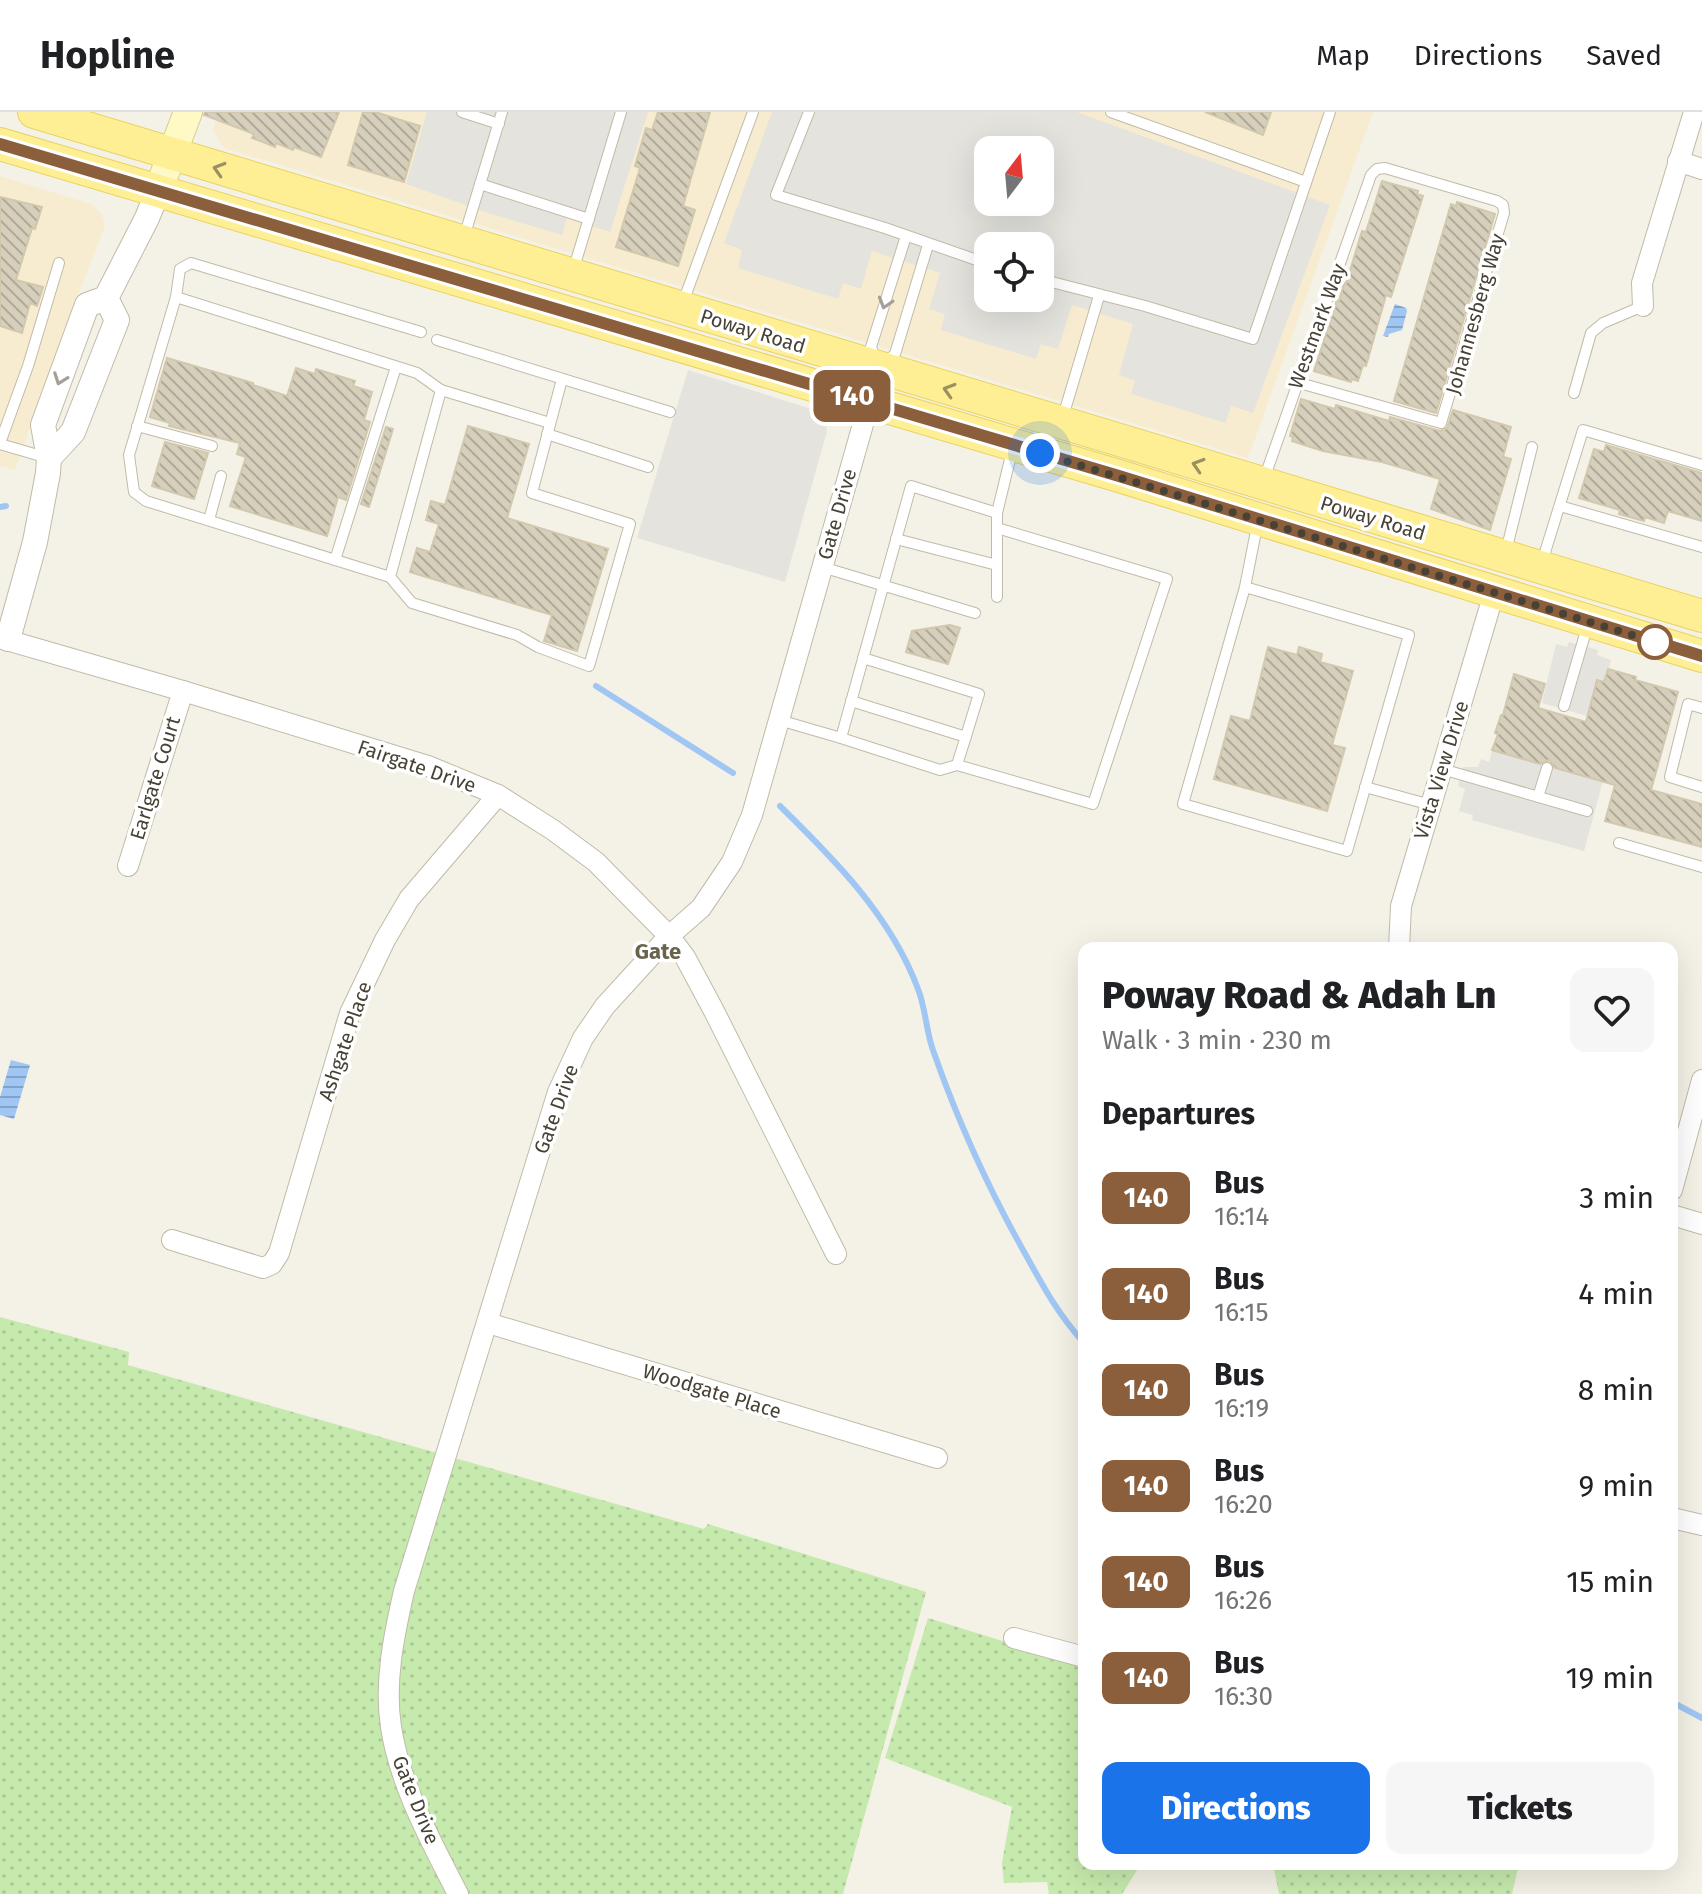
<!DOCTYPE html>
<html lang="en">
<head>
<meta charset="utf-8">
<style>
	:root { --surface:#fff; --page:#f6f6f6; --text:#202124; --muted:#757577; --line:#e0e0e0; --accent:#1a73e8 }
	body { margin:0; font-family:"Fira Sans",sans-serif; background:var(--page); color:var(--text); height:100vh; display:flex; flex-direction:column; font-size:30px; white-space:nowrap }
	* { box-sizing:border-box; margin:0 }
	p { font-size:26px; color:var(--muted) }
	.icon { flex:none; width:44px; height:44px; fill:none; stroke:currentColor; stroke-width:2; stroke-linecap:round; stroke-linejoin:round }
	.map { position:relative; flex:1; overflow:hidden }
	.sheet { position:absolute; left:1078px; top:830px; width:600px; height:928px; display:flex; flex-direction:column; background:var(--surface); border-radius:16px; box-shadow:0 8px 32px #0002 }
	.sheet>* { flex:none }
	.badge { padding:0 16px; border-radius:12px; font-size:28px; line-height:52px }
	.needle { width:52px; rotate:16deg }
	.tools { position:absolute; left:974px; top:24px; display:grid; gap:16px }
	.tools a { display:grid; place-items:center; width:80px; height:80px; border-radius:16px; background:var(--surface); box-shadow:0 8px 32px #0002; font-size:40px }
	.you { position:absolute; width:40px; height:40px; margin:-20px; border:6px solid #fff; border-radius:50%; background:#1a73e8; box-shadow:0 0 0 12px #1a73e833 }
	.map>.badge { position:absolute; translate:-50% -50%; box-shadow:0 0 0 4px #fff }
	h2 { padding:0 24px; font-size:30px; line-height:72px }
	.round { display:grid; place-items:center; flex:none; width:84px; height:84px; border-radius:16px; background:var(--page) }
	.headline { display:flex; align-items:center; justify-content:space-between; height:136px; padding:0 24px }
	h1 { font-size:38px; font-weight:800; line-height:60px }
	.button { display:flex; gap:16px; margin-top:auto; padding:16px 24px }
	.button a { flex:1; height:92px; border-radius:16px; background:var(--accent); color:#fff; font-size:32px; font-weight:800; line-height:92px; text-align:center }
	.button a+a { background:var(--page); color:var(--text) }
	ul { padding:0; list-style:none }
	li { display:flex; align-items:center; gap:24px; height:96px; padding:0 24px }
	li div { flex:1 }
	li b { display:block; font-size:30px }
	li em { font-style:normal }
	li .badge { min-width:88px; font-weight:700; text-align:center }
	header { display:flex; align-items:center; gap:48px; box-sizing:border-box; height:112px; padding:0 40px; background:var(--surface); border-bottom:2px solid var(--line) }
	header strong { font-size:38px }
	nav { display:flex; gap:44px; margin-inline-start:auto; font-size:28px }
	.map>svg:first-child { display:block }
</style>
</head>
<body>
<header>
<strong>Hopline</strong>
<nav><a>Map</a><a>Directions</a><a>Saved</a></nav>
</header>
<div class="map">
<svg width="1702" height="1782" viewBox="0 0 1702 1782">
	<defs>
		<pattern id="green-dots" width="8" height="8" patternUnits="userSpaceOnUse" patternTransform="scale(2)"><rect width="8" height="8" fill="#c6eaad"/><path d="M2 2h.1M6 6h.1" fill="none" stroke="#abca95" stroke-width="1.8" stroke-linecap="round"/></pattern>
		<pattern id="water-rules" width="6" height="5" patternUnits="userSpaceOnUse" patternTransform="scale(2)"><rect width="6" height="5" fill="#a0c6f3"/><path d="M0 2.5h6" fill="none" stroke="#84a2c6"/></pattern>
		<pattern id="building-back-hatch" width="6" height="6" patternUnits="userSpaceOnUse" patternTransform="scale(2)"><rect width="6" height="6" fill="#d6cfbb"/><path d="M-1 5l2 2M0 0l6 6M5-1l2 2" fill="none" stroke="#afaa99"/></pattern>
	</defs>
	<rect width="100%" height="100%" fill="#f4f1e6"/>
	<g fill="#f7ecd0" fill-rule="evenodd">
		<path d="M217,0H1373L1248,346L224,36L213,19ZM988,38H1040V90H988ZM988,134H1040V186H988Z"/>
		<polygon points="0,64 91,92 102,102 105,114 64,219 15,358 0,354"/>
	</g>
	<g fill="url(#green-dots)">
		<polygon points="0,1205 129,1240 128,1253 704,1417 708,1412 926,1480 843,1782 0,1782"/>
		<polygon points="928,1506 1084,1554 1084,1752 1141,1752 1122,1782 1049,1782 1047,1770 1004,1771 1002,1751 1012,1695 885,1646"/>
		<polygon points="1273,1752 1519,1752 1512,1782 1279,1782"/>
	</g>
	<g fill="#e4e3de" fill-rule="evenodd">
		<polygon points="427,0 648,0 610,120 567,106 562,123 491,102 406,72"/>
		<path d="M772,0H1077L1330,93L1253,301L1231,294L1226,311L1131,282L1135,269L1119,263L1133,212L1072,193L1058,237L1041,232L1036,247L941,218L945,202L929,197L940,161L872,139L861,177L843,171L838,187L738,156L742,138L724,131ZM988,38H1040V90H988ZM988,134H1040V186H988Z"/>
		<polygon points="688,258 824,301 827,319 785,470 637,426"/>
		<polygon points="1569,530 1598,538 1597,543 1611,548 1604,570 1597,568 1587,604 1542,591 1556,532 1567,535"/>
		<polygon points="1492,638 1603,669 1584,739 1472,708 1473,703 1459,699 1465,677 1458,674 1463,655 1478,655 1481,647 1489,650"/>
	</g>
	<g fill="url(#water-rules)">
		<polygon points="1395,192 1406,196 1407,199 1402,218 1389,222 1388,225 1383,224"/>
		<polygon points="11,948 30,953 14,1007 0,1003 0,985"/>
	</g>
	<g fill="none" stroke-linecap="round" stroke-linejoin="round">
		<g stroke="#a0c6f3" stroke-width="6">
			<polyline points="0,395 6,394"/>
			<polyline points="596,574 733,661"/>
			<path d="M780,694C834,747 891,804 918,877C926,897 926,921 934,941C959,1012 990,1080 1027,1145C1045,1178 1059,1203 1084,1231"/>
			<polyline points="1672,1590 1702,1606"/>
		</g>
	</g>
	<g fill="url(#building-back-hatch)" stroke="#d1c8ae" stroke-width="2">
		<polygon points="205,0 339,0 321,45 294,35 293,38 276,31 275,35 263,30 252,26 254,22 204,3"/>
		<polygon points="363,0 375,0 420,14 404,70 348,53"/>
		<polygon points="658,0 710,0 683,94 695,98 678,154 616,135 640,56 635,54 646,16 652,18"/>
		<polygon points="1205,0 1271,0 1263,23"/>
		<polygon points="1382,69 1418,79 1417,82 1423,84 1391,185 1386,183 1366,254 1363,253 1358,269 1352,267 1351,270 1314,259 1337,188 1339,189 1344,171 1346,172 1362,119 1366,120"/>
		<polygon points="0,85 42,95 35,117 32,116 16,168 43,175 37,194 30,191 22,221 0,214"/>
		<polygon points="1457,90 1495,102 1436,301 1394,289 1451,92 1456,94"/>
		<polygon points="167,246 253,271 253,273 287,284 296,256 315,262 316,257 355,269 353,274 372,280 364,308 370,310 346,388 338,385 327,424 230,394 246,345 237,342 240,331 169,314 170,311 150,305"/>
		<polygon points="1301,287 1335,297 1336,293 1389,309 1390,305 1440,319 1447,316 1453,298 1511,315 1503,345 1511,347 1490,418 1431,397 1440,367 1382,350 1323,339 1292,329 1293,325 1290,324"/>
		<polygon points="468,314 529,332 507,406 608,437 577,539 544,529 552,503 410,460 417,436 430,440 439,412 426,408 431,389 445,393"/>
		<polygon points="386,315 393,317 369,395 361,392"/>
		<polygon points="165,330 208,341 194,387 152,374"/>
		<polygon points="1606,333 1702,361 1702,409 1668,399 1664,411 1645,405 1644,409 1619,402 1620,398 1579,386 1594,337 1604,340"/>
		<polygon points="950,513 960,516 948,552 906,540 912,519"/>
		<polygon points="1268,535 1297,543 1299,535 1322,542 1320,550 1353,559 1332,633 1345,636 1327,699 1214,667 1231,604 1250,609"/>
		<polygon points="1608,557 1636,565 1635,568 1678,580 1651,678 1702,692 1702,735 1605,709 1615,673 1555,656 1549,648 1540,652 1492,638 1498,622 1495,621 1501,603 1503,603 1514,562 1545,572 1538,596 1586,610 1597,568 1604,570"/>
	</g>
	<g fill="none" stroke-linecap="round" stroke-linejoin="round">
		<defs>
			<g id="service">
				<polyline points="462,0 499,12"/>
				<polyline points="809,0 776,83 885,116 988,152"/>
				<polyline points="1111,0 1306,70"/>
				<polyline points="480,72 589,107"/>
				<polyline points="464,125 502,0"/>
				<polyline points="573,159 621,0"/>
				<polyline points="1040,167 1145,194 1253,227 1330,0"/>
				<polyline points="176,185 180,157 191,151 421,220"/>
				<polyline points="682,193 753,0"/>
				<polyline points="437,228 670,300"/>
				<polyline points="876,248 871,235 906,124"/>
				<polyline points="884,252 895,242 928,133"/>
				<polyline points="441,278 417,261 176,185 129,343 134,380 146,389 390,465 441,278 550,311"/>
				<polyline points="1574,281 1591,221 1603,211 1643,194"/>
				<polyline points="1062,308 1099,184"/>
				<polyline points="137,314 212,334"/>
				<polyline points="547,322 648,355"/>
				<polyline points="0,331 28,254 59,151"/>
				<polyline points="0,332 48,346"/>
				<polyline points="1264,367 1371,63 1377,57 1385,56 1497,89 1503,93 1504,101 1441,311 1296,270"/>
				<polyline points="1560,394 1702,435"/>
				<polyline points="209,408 221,364"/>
				<polyline points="896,427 997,453"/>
				<polyline points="1506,439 1532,335"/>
				<polyline points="335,448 396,255"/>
				<polyline points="1542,450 1583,318 1702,353"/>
				<polyline points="822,455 975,501"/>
				<polyline points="390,465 412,491 517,523 538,535 589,554 630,412 532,381 562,267"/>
				<polyline points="1245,475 1409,523 1347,739 1183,692 1245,475 1258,409"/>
				<polyline points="997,485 997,401 1013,335"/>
				<polyline points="863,546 979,582 957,653"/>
				<polyline points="851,589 966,625"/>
				<polyline points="1564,594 1588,512"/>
				<polyline points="1702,596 1688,592 1670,665 1702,675"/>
				<polyline points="779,608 841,626 911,374 997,401"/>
				<polyline points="841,626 940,658 957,653 1093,692 1167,467 997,416"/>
				<polyline points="1442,657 1587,699"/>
				<polyline points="1365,675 1431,693"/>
				<polyline points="1538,685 1547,656"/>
				<polyline points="1619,731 1702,755"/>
			</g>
			<g id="minor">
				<polyline points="1678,49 1702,57"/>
				<polyline points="1643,194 1642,171 1694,0"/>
				<polyline points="0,526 183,579 428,654 498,683 553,718 596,750 669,824 685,845 714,899 836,1142"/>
				<polyline points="128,754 183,579"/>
				<polyline points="1399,836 1401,794 1494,481"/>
				<polyline points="1672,1078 1702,968"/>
				<polyline points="1672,1103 1702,1112"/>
				<polyline points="172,1128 263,1156 272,1152 279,1141 350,901 385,828 409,787 498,683"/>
				<polyline points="488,1211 937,1346"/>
				<polyline points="1672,1406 1702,1413"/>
				<polyline points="1014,1526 1084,1545"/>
				<path d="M458,1782C431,1729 400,1674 391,1615C384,1570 394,1523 404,1479L558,980L583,926L605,894L669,824L701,796L732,750L752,703L879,256"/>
			</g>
			<g id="tertiary">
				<polyline points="49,346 73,320 117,208 106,186"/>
				<polyline points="8,527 35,430 48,361 49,346 43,313 87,193 106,186 147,106 158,79"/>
			</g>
			<polyline id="secondary" points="158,79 188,0"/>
			<g id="primary">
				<polyline points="34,0 1702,504"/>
				<polyline points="0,32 1119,364 1702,544"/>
			</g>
		</defs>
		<use href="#service" stroke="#c0bba8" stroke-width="12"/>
		<use href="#minor" stroke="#c0bba8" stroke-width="22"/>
		<use href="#tertiary" stroke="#c0bba8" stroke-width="26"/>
		<use href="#secondary" stroke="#d6cd94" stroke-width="30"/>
		<use href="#primary" stroke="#e9d25f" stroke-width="34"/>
		<use href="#service" stroke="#fff" stroke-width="10"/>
		<use href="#minor" stroke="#fff" stroke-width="20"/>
		<use href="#tertiary" stroke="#fff" stroke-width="24"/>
		<use href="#secondary" stroke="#fff9c5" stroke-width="28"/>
		<use href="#primary" stroke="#ffef94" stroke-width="32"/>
	</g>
	<defs><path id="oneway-chevron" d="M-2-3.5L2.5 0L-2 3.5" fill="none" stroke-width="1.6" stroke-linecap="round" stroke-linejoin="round" transform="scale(2)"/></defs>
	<g stroke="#9a9060">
		<use href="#oneway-chevron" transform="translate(219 57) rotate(-163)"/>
		<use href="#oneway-chevron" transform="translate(949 278) rotate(-163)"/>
		<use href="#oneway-chevron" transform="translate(1198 353) rotate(-163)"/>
	</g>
	<g stroke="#a3a09a">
		<use href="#oneway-chevron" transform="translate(885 191) rotate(107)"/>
		<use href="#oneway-chevron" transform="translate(60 267) rotate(110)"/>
	</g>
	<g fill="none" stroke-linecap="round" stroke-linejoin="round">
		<defs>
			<polyline id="line" points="0,32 1119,364 1702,544"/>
		</defs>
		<use href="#line" stroke="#fff" stroke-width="18"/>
		<use href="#line" stroke="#8b5e3c" stroke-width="12"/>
		<polyline stroke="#474235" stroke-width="8" stroke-dasharray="0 14.4" points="1040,341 1655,530"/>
	</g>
	<circle fill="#fff" stroke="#8b5e3c" stroke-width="4" cx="1655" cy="530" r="16"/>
	<g text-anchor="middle" stroke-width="7" stroke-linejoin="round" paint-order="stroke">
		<g font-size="20" fill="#474235" stroke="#fff">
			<text transform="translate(1475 202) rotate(-74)" y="7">Johannesberg Way</text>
			<text transform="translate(1317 214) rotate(-70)" y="7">Westmark Way</text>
			<text transform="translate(753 219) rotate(17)" y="7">Poway Road</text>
			<text transform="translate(837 402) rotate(-74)" y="7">Gate Drive</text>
			<text transform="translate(1373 406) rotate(17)" y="7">Poway Road</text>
			<text transform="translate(417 654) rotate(19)" y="7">Fairgate Drive</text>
			<text transform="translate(1441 658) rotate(-73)" y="7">Vista View Drive</text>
			<text transform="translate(155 666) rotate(-73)" y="7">Earlgate Court</text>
			<text transform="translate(345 929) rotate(-71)" y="7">Ashgate Place</text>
			<text transform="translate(556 997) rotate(-70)" y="7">Gate Drive</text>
			<text transform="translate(712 1279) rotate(17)" y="7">Woodgate Place</text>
			<text transform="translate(416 1688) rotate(68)" y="7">Gate Drive</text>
		</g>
		<g font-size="22" font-weight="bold" fill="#6a624c" stroke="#fff">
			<text x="658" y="847">Gate</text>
		</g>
	</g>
</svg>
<div class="tools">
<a><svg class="needle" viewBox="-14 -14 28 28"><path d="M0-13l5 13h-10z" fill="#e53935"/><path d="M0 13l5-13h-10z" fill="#757577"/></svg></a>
<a><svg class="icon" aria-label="locate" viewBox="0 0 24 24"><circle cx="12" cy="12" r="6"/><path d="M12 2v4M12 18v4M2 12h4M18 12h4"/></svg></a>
</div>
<div class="you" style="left:1040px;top:341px"></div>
<b class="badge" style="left:852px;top:284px;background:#8b5e3c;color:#fff">140</b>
<section class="sheet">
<div class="headline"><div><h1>Poway Road &amp; Adah Ln</h1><p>Walk · 3 min · 230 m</p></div><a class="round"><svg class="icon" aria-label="heart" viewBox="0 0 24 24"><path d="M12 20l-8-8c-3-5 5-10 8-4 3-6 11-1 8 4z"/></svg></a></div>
<h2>Departures</h2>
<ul>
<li><span class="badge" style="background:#8b5e3c;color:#fff">140</span><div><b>Bus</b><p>16:14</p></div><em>3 min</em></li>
<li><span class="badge" style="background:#8b5e3c;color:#fff">140</span><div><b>Bus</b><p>16:15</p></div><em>4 min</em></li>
<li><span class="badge" style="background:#8b5e3c;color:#fff">140</span><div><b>Bus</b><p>16:19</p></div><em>8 min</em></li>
<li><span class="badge" style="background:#8b5e3c;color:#fff">140</span><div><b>Bus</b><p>16:20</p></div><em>9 min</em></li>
<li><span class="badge" style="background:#8b5e3c;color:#fff">140</span><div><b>Bus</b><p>16:26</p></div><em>15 min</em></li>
<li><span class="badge" style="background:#8b5e3c;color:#fff">140</span><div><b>Bus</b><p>16:30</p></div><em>19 min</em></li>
</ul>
<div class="button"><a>Directions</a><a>Tickets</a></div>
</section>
</div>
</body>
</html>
